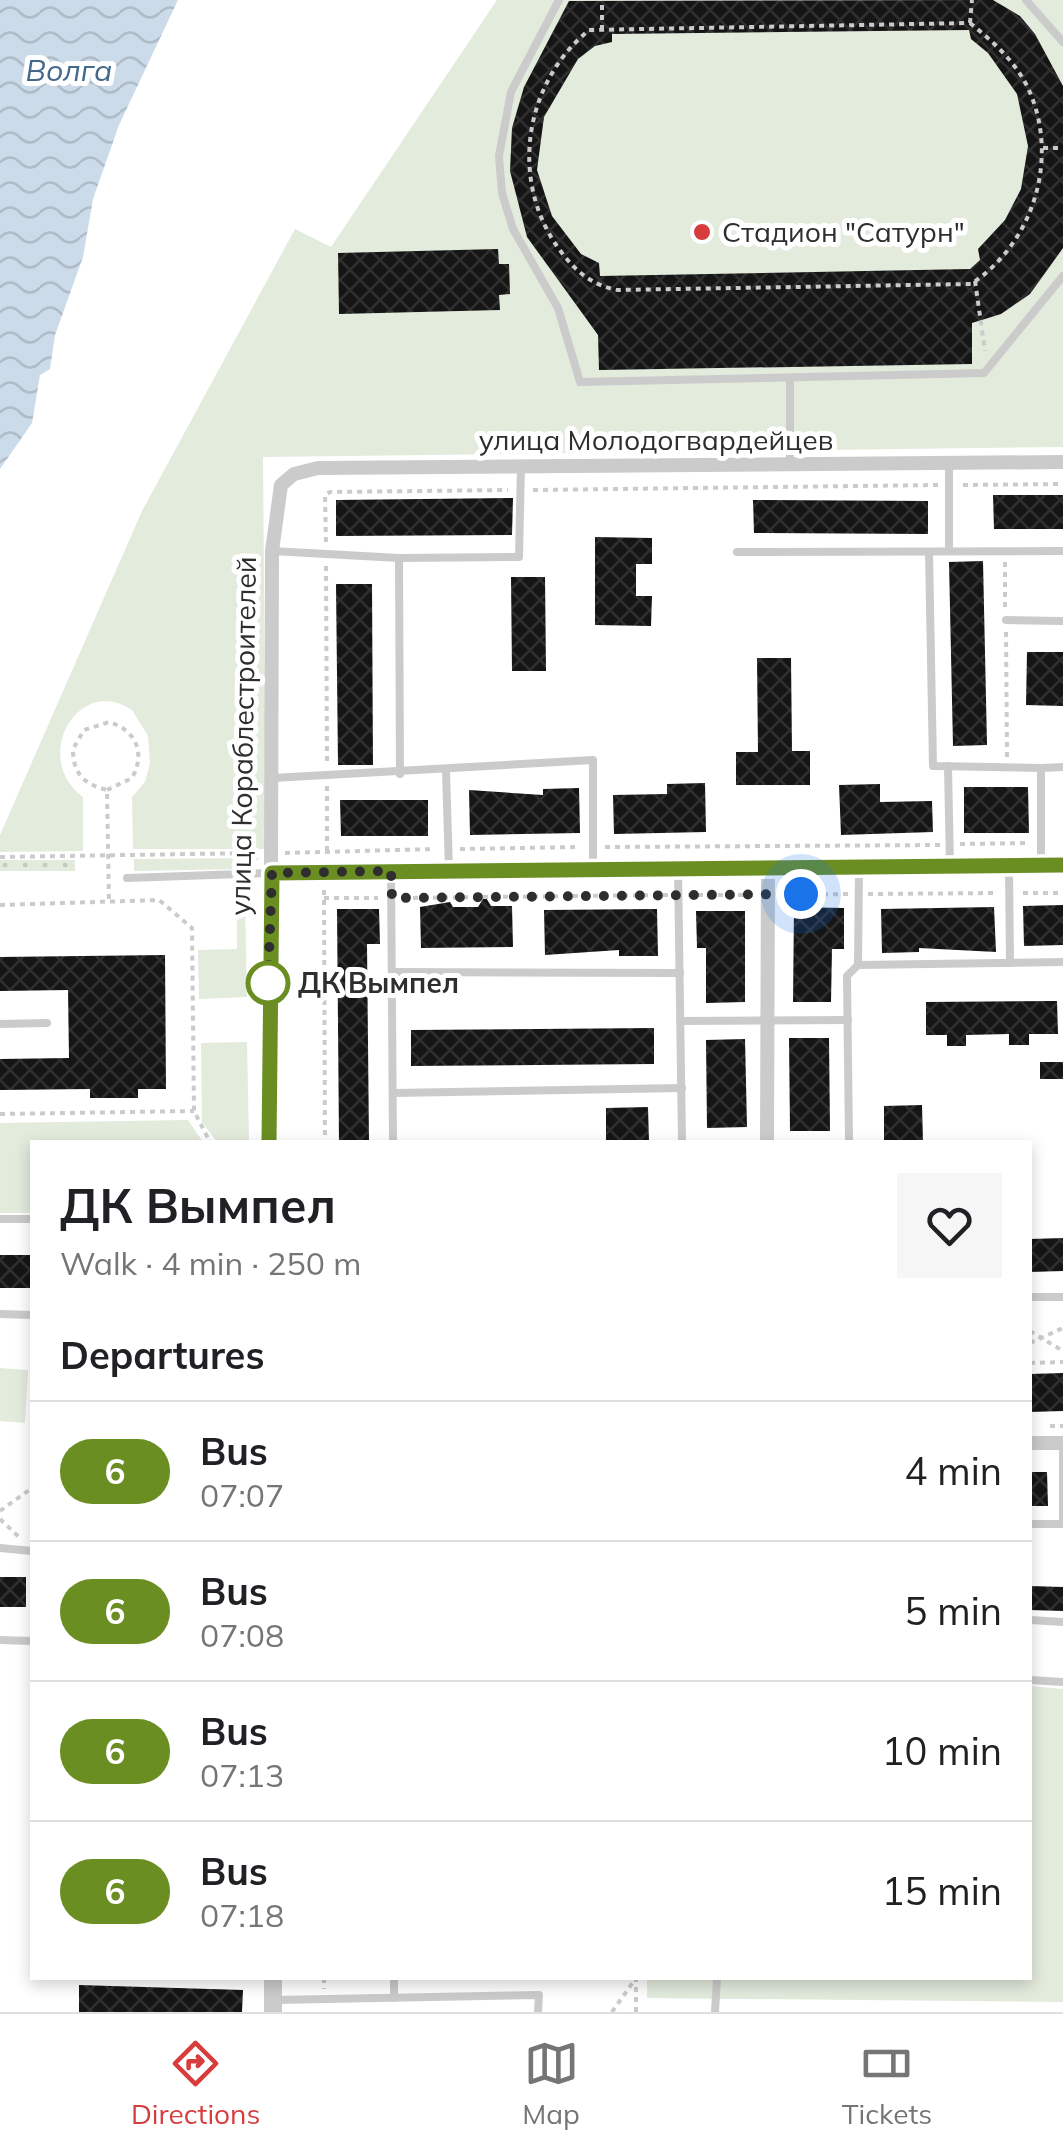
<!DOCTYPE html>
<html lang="en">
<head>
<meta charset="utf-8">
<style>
	:root { --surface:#fff; --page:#f6f6f6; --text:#202124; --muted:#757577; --line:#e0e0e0; --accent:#d83d3e }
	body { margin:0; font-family:Mulish,sans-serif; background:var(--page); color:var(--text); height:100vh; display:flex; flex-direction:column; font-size:38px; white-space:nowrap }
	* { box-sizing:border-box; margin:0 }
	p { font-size:32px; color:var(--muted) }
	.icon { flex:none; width:55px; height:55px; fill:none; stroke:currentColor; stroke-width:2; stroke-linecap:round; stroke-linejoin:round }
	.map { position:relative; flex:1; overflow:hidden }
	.sheet { position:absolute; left:30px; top:1140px; width:1002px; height:840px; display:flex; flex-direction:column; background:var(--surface); border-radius:0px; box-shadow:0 5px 15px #0003 }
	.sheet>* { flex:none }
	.badge { padding:0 20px; border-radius:32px; font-size:35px; line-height:65px }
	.you { position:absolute; width:50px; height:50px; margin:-25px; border:8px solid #fff; border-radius:50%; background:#1a73e8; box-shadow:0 0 0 15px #1a73e833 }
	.map>.badge { position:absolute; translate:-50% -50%; box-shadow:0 0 0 5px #fff }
	h2 { padding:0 30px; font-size:38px; line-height:90px }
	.round { display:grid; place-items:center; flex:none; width:105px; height:105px; border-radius:0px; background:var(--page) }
	.head { display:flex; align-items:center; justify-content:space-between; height:170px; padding:0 30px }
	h1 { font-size:48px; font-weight:700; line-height:75px }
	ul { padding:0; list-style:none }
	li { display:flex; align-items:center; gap:30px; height:140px; padding:0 30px; border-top:2px solid var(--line) }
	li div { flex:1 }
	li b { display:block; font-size:38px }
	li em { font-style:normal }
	li .badge { min-width:110px; font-weight:700; text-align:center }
	.tab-bar { display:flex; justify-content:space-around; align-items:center; height:140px; border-top:2px solid var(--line); background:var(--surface); font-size:28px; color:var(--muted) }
	.tab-bar a { display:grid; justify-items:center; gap:5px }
	.tab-bar .current { color:var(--accent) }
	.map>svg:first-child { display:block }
</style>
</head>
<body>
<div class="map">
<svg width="1063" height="2012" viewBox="0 0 1063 2012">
	<defs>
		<pattern id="grass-dots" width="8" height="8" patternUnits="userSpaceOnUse" patternTransform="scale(2.5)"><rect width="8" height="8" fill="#e3ebdd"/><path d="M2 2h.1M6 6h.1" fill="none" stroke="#c3cabe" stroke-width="1.8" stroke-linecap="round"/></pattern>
		<pattern id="water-waves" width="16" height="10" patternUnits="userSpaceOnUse" patternTransform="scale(2.5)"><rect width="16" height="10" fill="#cbdbe9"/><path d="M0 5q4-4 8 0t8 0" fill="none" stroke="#afbcc8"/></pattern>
		<pattern id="building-cross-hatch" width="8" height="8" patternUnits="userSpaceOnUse" patternTransform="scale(2.5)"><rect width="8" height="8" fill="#151515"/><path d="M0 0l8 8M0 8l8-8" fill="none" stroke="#2f2f2f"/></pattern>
	</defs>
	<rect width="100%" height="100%" fill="#fff"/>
	<rect fill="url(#grass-dots)" x="0" y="860" width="75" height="11"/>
	<g fill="#e3ebdd">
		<path d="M497,0H1063V447L263,457L266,849H133L132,797L145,782L150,763L148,736L132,710C79,673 30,758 83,797V851L0,852V835L142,511L295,229L331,247Z"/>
		<polygon points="260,858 244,869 134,871 134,859"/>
		<polygon points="245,898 247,997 199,999 198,950 237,949 237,899"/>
		<polygon points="247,1042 249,1142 217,1142 202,1122 201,1043"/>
		<polygon points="188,1120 203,1142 32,1142 32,1213 0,1213 0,1123"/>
		<polygon points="0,1368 28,1370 25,1423 0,1421"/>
		<polygon points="1030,1686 1063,1689 1063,2002 647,1998 647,1978 1030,1978"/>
	</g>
	<polygon fill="url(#water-waves)" points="0,0 178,0 119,125 93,199 83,257 55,335 50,369 40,375 32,423 0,469"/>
	<g fill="url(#building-cross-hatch)" fill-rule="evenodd">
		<path d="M993,0L1020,16L1035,34L1063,86V248L1030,294L1001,314L972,323V364L599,370L598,335L527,237L510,171L512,128L524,87L569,1ZM969,30L971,39L988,53L1017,94L1028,146L1021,189L1005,220L978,249L980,260L970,269L600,276L599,263L581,254L552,216L537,170L544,117L578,59L595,46L612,42V34Z"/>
		<polygon points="498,249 499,264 509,264 510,294 499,295 500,310 339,314 338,253"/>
		<polygon points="993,495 1063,495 1063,529 994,529"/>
		<polygon points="513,498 512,535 336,536 336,500"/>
		<polygon points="753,500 928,501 928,534 754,533"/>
		<polygon points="595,537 652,538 652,564 636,564 636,596 652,596 651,626 595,625"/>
		<polygon points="983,561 987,745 953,746 949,562"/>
		<polygon points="511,577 545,577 546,671 512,671"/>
		<polygon points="336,584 372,584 373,765 338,765"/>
		<polygon points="1027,652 1063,652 1063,706 1026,705"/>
		<polygon points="757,658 791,658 792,751 810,751 810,785 736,785 736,752 758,752"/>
		<polygon points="705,783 706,832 614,834 613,795 667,794 667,784"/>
		<polygon points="880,784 880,802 932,801 933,832 841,835 839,785"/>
		<polygon points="964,787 1028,787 1029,833 964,833"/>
		<polygon points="579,788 580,833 470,835 469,790 543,795 543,789"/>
		<polygon points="340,800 428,800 428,836 341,836"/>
		<polygon points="485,896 491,906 512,906 513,947 421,948 420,907 450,902 453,907 478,907"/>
		<polygon points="1063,905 1063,945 1024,946 1023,906"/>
		<polygon points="794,907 844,908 844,949 832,949 831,1002 793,1002"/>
		<polygon points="994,907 996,952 919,948 919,952 882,953 881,909"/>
		<polygon points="337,909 379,909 380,944 367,944 369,1142 339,1142"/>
		<polygon points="657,909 658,956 619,956 619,950 545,955 544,910"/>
		<polygon points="696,911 745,911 745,1002 706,1003 706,948 697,948"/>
		<polygon points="165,955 166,1089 138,1089 138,1098 90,1098 90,1089 0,1090 0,1059 69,1058 68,990 0,991 0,957"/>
		<polygon points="1057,1001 1058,1034 1029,1034 1029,1045 1009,1045 1009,1034 966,1035 966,1046 947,1046 947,1035 926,1035 926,1002"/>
		<polygon points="654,1028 654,1064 411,1066 411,1030"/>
		<polygon points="789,1038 829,1038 830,1131 790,1131"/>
		<polygon points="745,1039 747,1127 707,1128 706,1040"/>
		<rect x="1040" y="1062" width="23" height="17"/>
		<polygon points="922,1105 923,1142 884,1142 884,1106"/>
		<polygon points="648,1107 649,1142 606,1142 606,1108"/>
		<polygon points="1063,1238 1063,1271 1030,1272 1030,1239"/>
		<rect x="0" y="1255" width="32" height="33"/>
		<polygon points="1063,1373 1063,1411 1030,1412 1030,1374"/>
		<polygon points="1030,1472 1047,1472 1048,1506 1030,1506"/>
		<rect x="0" y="1577" width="26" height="30"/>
		<polygon points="1030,1586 1063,1587 1063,1611 1030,1610"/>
		<polygon points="79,1985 243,1990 242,2012 79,2012"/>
	</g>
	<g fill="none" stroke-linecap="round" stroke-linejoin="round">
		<g stroke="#cbcbcb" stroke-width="4" stroke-dasharray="5 5" stroke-linecap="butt">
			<path d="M970,23C992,41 1014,60 1027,86C1061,156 1034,243 971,284L618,290C594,286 577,273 562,253C509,185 522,85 589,30Z"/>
			<polyline points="970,23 972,0"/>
			<polyline points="602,30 602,0"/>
			<polyline points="1043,148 1063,148"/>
			<polyline points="975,281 985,351"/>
			<polyline points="963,485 1063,484"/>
			<polyline points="533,490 938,485"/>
			<polyline points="326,542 325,495 330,492 508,490"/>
			<polyline points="1005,562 1005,607"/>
			<polyline points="326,566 327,762"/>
			<polyline points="1006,632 1007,757"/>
			<polyline points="327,786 327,850"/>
			<path d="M107,790L132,778C146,753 136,730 109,722L84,730L73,749C73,774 84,784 107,790L109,902"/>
			<polyline points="960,844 1030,843"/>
			<polyline points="605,847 940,845"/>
			<polyline points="460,849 580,847"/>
			<polyline points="285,853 435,849"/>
			<polyline points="0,857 255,853"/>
			<polyline points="324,890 325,1142"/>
			<polyline points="1023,893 1063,893"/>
			<polyline points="868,894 998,893"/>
			<polyline points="688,895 753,895"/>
			<polyline points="783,895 848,894"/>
			<polyline points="324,898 378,898"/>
			<polyline points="403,898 668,895"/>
			<polyline points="0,905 159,900 192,928 194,1111 210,1142"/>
			<polyline points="0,1114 194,1111"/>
			<polyline points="1030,1331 1063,1351"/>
			<polyline points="1030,1343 1063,1328"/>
			<polyline points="1030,1363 1063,1362"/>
			<polyline points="1050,1426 1063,1426"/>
			<polyline points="0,1511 32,1488"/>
			<polyline points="0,1519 20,1538"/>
			<polyline points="324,1978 324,1989"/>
			<polyline points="612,2012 636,1978"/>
			<polyline points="636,2012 636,1978"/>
		</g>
		<g stroke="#cbcbcb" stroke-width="8">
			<polyline points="559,0 511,92 499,156 502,193 513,229 558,308 580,382 984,373 1063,276"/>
			<polyline points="1026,0 1063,42"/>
			<polyline points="790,464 790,378"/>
			<polyline points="272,551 399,558 519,557 521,465"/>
			<polyline points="949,551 949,463"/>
			<polyline points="737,552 1063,551"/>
			<polyline points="929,552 933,766 1041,768 1041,865"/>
			<polyline points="399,558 400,774"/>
			<polyline points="1006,620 1063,621"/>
			<polyline points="948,766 950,866"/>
			<polyline points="1041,768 1063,767"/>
			<polyline points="446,771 449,871"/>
			<polyline points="273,778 593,760 593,869"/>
			<polyline points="1009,866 1010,963"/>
			<polyline points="678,868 682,1142"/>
			<polyline points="391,872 393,1142"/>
			<polyline points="127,878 271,873"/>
			<polyline points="858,965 1063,962"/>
			<polyline points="393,972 680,973"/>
			<polyline points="680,1021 848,1020"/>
			<polyline points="0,1024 47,1023"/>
			<polyline points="393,1093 682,1088"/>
			<polyline points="849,1142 847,976 858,965 859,867"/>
			<polyline points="0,1219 32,1219"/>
			<polyline points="1030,1297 1063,1297"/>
			<polyline points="0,1314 32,1315"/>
			<polyline points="1030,1524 1063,1524 1063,1443"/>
			<polyline points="0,1548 32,1551"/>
			<polyline points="1030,1620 1063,1622"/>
			<polyline points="0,1640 32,1641"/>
			<polyline points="1030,1680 1063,1682"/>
			<polyline points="394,1978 394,1998"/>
			<polyline points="275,2000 539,1995 538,2012"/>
			<polyline points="715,2012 717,1978"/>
		</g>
		<g stroke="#cbcbcb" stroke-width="14">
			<polyline points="271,873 272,551 281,485 294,474 318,468 1063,462"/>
			<polyline points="767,1142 768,868"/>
			<polyline points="1030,1443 1063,1443"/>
		</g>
		<g stroke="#cbcbcb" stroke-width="18">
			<polyline points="269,1142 271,873 1063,865"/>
			<polyline points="273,2011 273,1978"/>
		</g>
	</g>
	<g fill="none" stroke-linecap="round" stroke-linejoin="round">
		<defs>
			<polyline id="line" points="269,1142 272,873 1063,865"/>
		</defs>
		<use href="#line" stroke="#fff" stroke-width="22"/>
		<use href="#line" stroke="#6b8e23" stroke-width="15"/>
		<polyline stroke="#2e2e2e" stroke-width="10" stroke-dasharray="0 18" points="268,983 272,873 391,871 392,898 801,894"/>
	</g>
	<circle fill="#d83d3e" stroke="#fff" stroke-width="4" cx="702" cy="232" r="10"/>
	<circle fill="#fff" stroke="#6b8e23" stroke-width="5" cx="268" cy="983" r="20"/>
	<g text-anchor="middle" stroke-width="10" stroke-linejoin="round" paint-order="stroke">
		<g font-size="28" fill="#2e2e2e" stroke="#fff" text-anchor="start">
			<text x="722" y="242">Стадион "Сатурн"</text>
		</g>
		<g font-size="28" fill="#2e2e2e" stroke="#fff">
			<text x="656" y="450">улица Молодогвардейцев</text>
			<text transform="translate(243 736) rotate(-89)" y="10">улица Кораблестроителей</text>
		</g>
		<g font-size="28" font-weight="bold" fill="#2e2e2e" stroke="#fff" text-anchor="start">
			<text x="298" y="993">ДК Вымпел</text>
		</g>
		<g font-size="30" font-style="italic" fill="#42698b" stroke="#fff">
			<text x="69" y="81">Волга</text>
		</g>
	</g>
</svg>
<div class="you" style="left:801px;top:894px"></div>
<section class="sheet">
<div class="head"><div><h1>ДК Вымпел</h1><p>Walk · 4 min · 250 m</p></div><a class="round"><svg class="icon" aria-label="heart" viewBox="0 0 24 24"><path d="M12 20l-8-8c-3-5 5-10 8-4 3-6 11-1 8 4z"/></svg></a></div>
<h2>Departures</h2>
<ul>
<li><span class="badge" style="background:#6b8e23;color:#fff">6</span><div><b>Bus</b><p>07:07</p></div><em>4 min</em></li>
<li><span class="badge" style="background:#6b8e23;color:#fff">6</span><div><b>Bus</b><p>07:08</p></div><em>5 min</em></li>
<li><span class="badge" style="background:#6b8e23;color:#fff">6</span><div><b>Bus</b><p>07:13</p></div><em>10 min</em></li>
<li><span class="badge" style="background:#6b8e23;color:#fff">6</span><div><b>Bus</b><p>07:18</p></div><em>15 min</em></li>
</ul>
</section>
</div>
<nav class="tab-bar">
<a class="current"><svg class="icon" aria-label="directions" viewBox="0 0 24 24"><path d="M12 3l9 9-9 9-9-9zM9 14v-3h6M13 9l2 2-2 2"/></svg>Directions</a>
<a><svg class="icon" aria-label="map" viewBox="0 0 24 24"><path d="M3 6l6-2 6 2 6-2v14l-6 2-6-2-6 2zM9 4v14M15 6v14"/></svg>Map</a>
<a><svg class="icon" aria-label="tickets" viewBox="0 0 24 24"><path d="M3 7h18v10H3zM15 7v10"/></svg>Tickets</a>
</nav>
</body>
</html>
